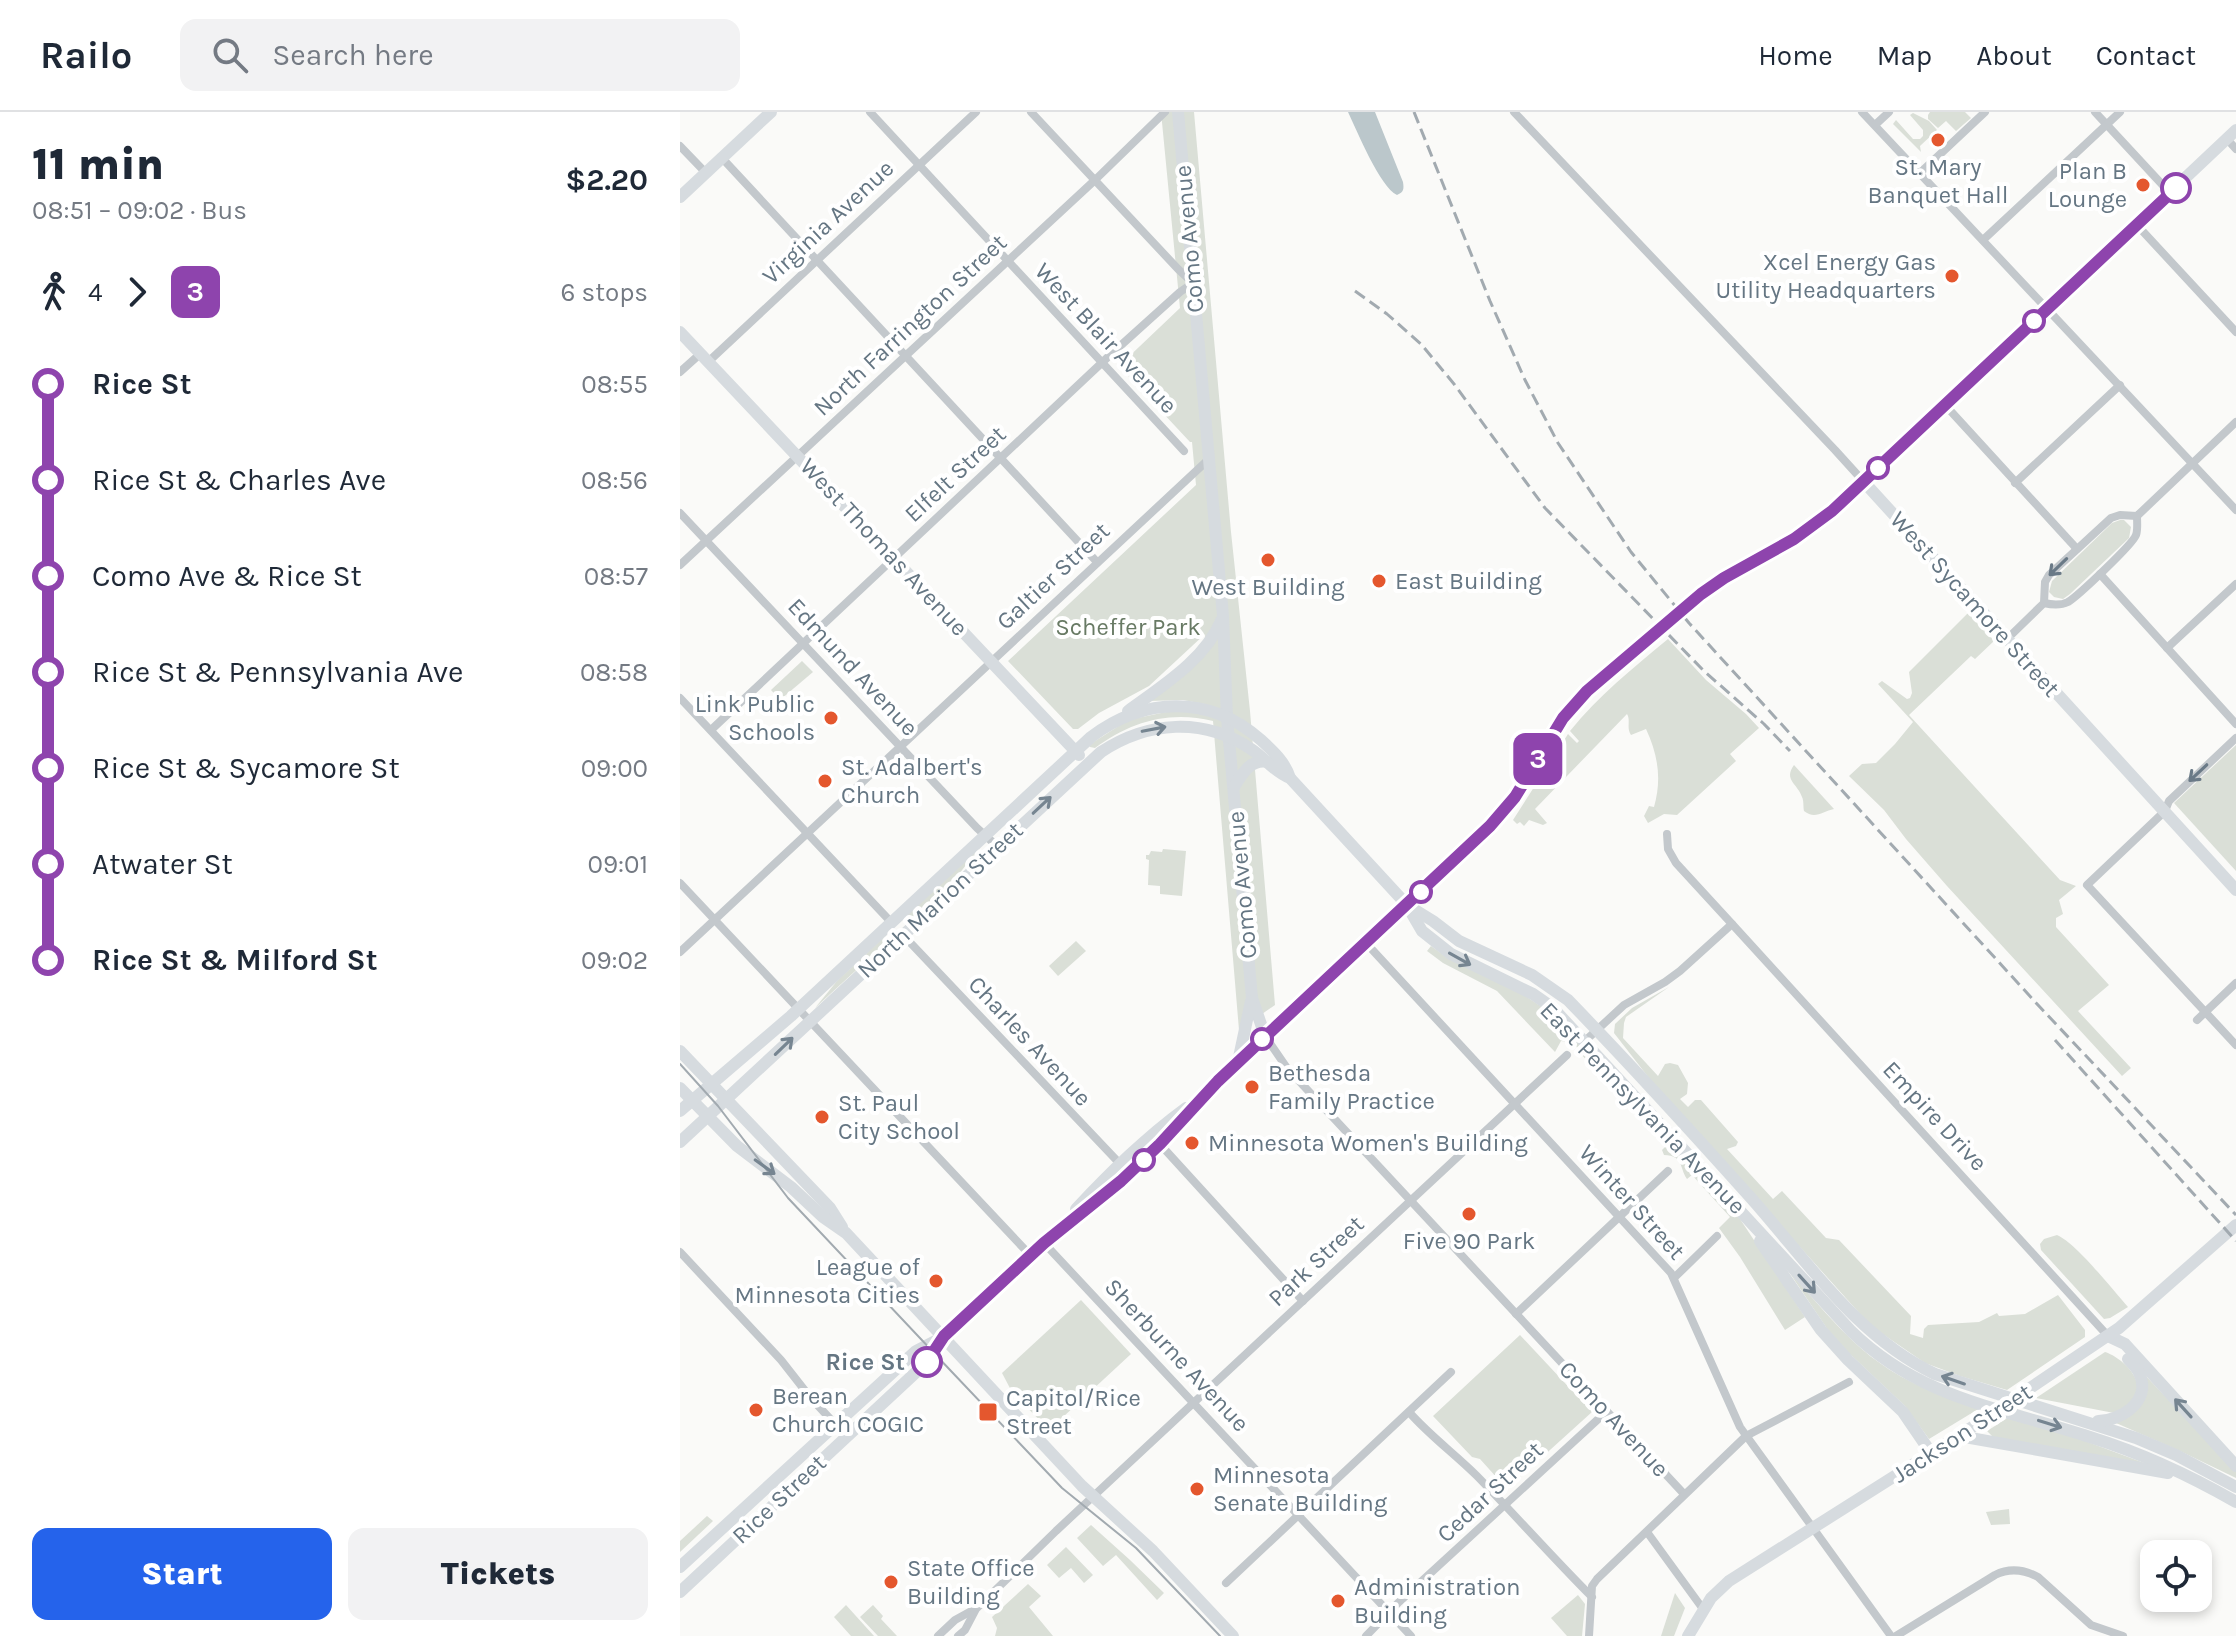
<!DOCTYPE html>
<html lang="en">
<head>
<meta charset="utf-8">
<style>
	:root { --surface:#fff; --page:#f2f2f3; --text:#1f2937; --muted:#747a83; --line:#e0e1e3; --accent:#2563eb }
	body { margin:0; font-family:Karla,sans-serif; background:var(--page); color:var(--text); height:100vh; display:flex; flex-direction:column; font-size:30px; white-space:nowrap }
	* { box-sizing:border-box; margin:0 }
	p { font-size:26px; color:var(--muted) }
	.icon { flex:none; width:44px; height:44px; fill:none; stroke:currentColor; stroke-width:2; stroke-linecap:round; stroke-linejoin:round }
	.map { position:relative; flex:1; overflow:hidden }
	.side { display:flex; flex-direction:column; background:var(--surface); width:680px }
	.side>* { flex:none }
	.badge { padding:0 16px; border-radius:12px; font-size:28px; line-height:52px }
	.buttons { position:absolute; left:1460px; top:1428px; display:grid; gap:16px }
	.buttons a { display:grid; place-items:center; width:72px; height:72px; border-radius:16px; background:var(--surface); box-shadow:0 4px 12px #0003; font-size:40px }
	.map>.badge { position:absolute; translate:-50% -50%; box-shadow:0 0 0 4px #fff }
	.legs { display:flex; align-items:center; gap:12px; height:88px; padding:0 32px; font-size:26px }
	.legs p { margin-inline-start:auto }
	.overview { display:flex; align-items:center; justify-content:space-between; height:136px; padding:0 32px }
	h1 { font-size:44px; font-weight:800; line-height:60px }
	.button { display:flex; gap:16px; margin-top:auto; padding:16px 32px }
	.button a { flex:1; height:92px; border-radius:16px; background:var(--accent); color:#fff; font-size:32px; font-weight:800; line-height:92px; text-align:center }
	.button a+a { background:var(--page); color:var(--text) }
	ul { padding:0 32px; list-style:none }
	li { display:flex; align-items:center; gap:28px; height:96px; font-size:30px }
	li i { display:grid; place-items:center; width:12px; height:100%; margin:0 10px; background:currentColor }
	li i::after { content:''; width:20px; height:20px; margin:-10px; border:6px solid; border-radius:50%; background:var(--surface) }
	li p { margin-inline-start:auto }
	li:first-child i { background:linear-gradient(#0000 50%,currentColor 0) }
	li:last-child i { background:linear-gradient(currentColor 50%,#0000 0) }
	header { display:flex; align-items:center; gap:48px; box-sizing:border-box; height:112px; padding:0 40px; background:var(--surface); border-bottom:2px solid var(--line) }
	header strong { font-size:38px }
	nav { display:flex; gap:44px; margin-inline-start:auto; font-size:28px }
	.search { width:560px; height:72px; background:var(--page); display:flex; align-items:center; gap:20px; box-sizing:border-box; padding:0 28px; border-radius:16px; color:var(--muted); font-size:30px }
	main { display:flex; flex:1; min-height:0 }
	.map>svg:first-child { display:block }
</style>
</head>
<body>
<header>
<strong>Railo</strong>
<div class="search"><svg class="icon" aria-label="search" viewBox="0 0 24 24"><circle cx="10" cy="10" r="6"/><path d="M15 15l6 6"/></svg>Search here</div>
<nav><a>Home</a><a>Map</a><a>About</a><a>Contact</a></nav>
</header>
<main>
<section class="side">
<div class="overview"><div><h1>11 min</h1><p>08:51 – 09:02 · Bus</p></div><b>$2.20</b></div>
<div class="legs"><svg class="icon" aria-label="walk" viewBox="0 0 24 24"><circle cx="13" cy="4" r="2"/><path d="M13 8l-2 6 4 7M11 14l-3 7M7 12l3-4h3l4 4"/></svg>4<svg class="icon" aria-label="forward" viewBox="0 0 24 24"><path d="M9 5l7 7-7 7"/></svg><b class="badge" style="background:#8e44ad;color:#fff">3</b><p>6 stops</p></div>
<ul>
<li><i style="color:#8e44ad"></i><b>Rice St</b><p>08:55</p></li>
<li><i style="color:#8e44ad"></i><span>Rice St &amp; Charles Ave</span><p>08:56</p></li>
<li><i style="color:#8e44ad"></i><span>Como Ave &amp; Rice St</span><p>08:57</p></li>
<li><i style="color:#8e44ad"></i><span>Rice St &amp; Pennsylvania Ave</span><p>08:58</p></li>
<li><i style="color:#8e44ad"></i><span>Rice St &amp; Sycamore St</span><p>09:00</p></li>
<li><i style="color:#8e44ad"></i><span>Atwater St</span><p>09:01</p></li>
<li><i style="color:#8e44ad"></i><b>Rice St &amp; Milford St</b><p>09:02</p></li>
</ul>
<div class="button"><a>Start</a><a>Tickets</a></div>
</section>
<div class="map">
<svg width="1556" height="1524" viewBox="0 0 1556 1524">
	<rect width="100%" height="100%" fill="#fafaf8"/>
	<g fill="#dadfd7">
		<path d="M481,0H514L551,420L570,599L595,893L559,918L533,609C489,598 450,610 415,636L410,635L409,633L448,608L524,592L503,588L469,589L526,539L525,522L469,574L419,601L398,617H393L328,549L516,373L512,330H510L439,254L500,196Z"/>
		<polygon points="1250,0 1285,0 1291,6 1276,19 1266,9 1258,16 1248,7 1248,3"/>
		<polygon points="1233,1 1249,9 1257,18 1240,34 1241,40 1213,12 1216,8 1233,27 1240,27 1243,24 1243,18 1230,3"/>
		<polygon points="1440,408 1444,408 1451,415 1449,426 1390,482 1383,487 1374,485 1369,480 1372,469 1432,411"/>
		<polygon points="1289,500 1314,529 1295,547 1291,544 1229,603 1380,768 1396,774 1379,788 1383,802 1376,806 1376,815 1429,873 1398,899 1451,956 1442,964 1267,774 1226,727 1204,698 1169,664 1182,652 1196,651 1215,632 1233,610 1198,572 1202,569 1227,587 1230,586 1232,581 1229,560"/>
		<path d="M988,527L1026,568L1066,602L1079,616L1050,642L1056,649L997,703L984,702L968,711L964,704L969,694L974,695C982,667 978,643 966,617L951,623C946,616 951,608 947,602L855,697L867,711L863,713L849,708L844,714L840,710L837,712L833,708L888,622L897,631L899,629L890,619C918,584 953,556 988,527Z"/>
		<polygon points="122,549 133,560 100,588 91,578"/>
		<polygon points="1556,633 1556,759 1494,691"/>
		<path d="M1114,653L1154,697C1143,699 1135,708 1124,699C1123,694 1124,689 1122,685C1118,672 1103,668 1114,653Z"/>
		<polygon points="299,736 300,739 289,749 273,770 229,810 224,805"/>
		<polygon points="483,737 506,739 502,784 480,782 480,774 468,773 469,748 466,747 466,743 469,743 471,739 482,740"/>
		<polygon points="206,823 209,828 135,896 157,869"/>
		<polygon points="396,829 406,839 378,864 369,854"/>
		<path d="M751,834L769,847L844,883L872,902L1060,1107L1125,1205L1105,1218L1060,1145L1039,1116L1050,1105L1012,1063L1007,1067C999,1055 1004,1044 984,1043L982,1038L986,1034L900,941C897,932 891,930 881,929L875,940L817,879L763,851L747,839Z"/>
		<polygon points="989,875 946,905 944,911 943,926 978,964 985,952 990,951 998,953 1008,971 1007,982 1000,987 1008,995 1015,988 1021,988 1058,1030 1056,1034 1047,1037 1093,1087 1102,1079 1146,1126 1159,1128 1231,1204 1230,1222 1243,1226 1244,1217 1248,1213 1299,1210 1317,1201 1319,1204 1345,1202 1378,1183 1405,1218 1405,1225 1327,1278 1280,1264 1245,1251 1191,1214 976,975 934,921 935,912 952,896"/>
		<path d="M1377,1123C1396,1131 1432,1177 1448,1195L1430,1206L1424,1207L1361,1138L1360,1132L1364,1127Z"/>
		<path d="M1109,1160C1137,1190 1164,1225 1197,1249C1228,1272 1263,1285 1300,1296L1249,1327L1225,1294L1169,1241L1148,1218Z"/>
		<polygon points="401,1188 451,1242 369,1318 332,1280 322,1261"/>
		<polygon points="840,1223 912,1300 827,1377 800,1347 792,1345 753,1304"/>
		<path d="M1425,1240C1443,1246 1470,1271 1451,1290C1447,1295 1439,1298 1434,1301L1356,1286Z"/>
		<polygon points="1462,1260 1556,1359 1556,1366 1500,1339 1436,1311 1455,1300"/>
		<polygon points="1329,1305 1378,1319 1467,1352 1313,1325 1307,1319"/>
		<polygon points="1329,1397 1330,1412 1311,1413 1306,1400"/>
		<polygon points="27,1404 33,1409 0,1440 0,1429"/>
		<polygon points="411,1413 450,1448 484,1481 477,1488 436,1443 423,1454 397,1426"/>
		<polygon points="386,1435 413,1463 404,1471 391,1456 379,1466 367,1453"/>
		<polygon points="348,1472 361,1484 349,1495 373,1524 315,1524 317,1516 312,1505"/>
		<polygon points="995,1481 1005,1496 994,1524 981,1524"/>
		<polygon points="898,1483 905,1492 902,1524 887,1524 871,1506"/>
		<polygon points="166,1493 194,1524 171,1524 154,1505"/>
		<polygon points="193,1493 203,1504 201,1507 217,1524 198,1524 180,1505"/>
	</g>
	<path fill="#bbc7cb" d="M668,0H695L723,70C724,77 724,80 717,83C700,75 677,19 668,0Z"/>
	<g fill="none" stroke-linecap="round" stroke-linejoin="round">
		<g stroke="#c3c8cc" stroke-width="8">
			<polyline points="190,0 504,339"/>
			<polyline points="834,0 1155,338 1184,370"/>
			<polyline points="1182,0 1556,398"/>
			<polyline points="1415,0 1490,81"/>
			<polyline points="1195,13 1209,0"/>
			<polyline points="1547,27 1556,37"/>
			<polyline points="0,34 26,61"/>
			<polyline points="42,46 417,450"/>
			<polyline points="1240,61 1305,0"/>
			<polyline points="1456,112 1556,220"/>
			<polyline points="1303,128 1440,0"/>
			<polyline points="28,250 296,0"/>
			<polyline points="0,260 20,242"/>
			<polyline points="1266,294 1397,437"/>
			<polyline points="1335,371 1440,273"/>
			<polyline points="0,401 297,716 318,735"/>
			<polyline points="0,453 415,68 485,0"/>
			<polyline points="1420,462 1556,612"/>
			<path d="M1364,491C1372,493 1380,494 1388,490C1398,484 1453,432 1456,423C1458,418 1457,410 1457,404"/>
			<polyline points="1327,527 1364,491 1365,470 1369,463 1431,406 1440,403 1457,404 1556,310"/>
			<polyline points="1487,536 1556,472"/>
			<polyline points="0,586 211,810"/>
			<polyline points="31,618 429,244 500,180 513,171 498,157 351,0"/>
			<polyline points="1556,626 1489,689 1485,699 1407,773 1556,933"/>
			<polyline points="987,722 988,737 996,751 1052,812"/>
			<polyline points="0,771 351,1144"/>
			<polyline points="223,823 443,1055"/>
			<polyline points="686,831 991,1161 1060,1315 1211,1524"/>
			<polyline points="0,840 529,347"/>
			<polyline points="1517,908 1556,871"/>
			<polyline points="585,924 607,956 1004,1382"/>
			<polyline points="905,929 944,893 985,870 1000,859 1052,812 1428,1224"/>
			<polyline points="478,1030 623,1189"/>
			<polyline points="364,1131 731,1524"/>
			<polyline points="0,1140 101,1248 130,1285 166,1324"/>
			<polyline points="994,1166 1037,1124"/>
			<polyline points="836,1202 988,1059"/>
			<path d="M729,1300C750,1324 775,1342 797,1364C836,1404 873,1446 912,1485"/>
			<polyline points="967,1420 1023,1497"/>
			<polyline points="546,1471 771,1260"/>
			<polyline points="258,1524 275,1508 295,1497"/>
			<polyline points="278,1524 285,1518 296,1497 376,1419 887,943"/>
			<polyline points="686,1524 719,1490 927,1299"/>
			<polyline points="909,1524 912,1474 917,1467 1066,1324 1169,1270"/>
			<path d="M1216,1524L1315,1463C1329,1456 1343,1457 1358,1465L1411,1513L1443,1524"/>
		</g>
		<g stroke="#d6dbdf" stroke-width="12">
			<polyline points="498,0 543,504 547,606 572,886 585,924"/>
			<polyline points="0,85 91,0"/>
			<polyline points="0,220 399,643"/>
			<polyline points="1184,370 1556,778"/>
			<path d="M448,599C482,574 525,548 542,507"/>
			<path d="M554,675C562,662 571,646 588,650"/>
			<path d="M728,795L742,819L771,842L853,882L873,896L1171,1219C1240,1287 1322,1296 1410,1325C1461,1341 1509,1363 1556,1390"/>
			<polyline points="0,939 150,1096 162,1115"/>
			<polyline points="558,950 571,889"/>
			<polyline points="0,976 57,1034 111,1075 143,1105 166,1121 402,1374 473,1439 553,1524"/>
			<path d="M0,999L111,904L411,625C464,585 529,582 581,628C593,639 605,650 610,666"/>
			<path d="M0,1030L421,640C468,609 523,605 571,637C585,646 594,660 610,666L727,793L753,809L779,829L852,863L888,888C950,952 1011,1019 1071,1086C1128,1150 1176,1224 1255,1262L1456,1326L1496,1343L1556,1375"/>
			<path d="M396,1097C430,1061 465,1026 506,996"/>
			<polyline points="1080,1129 1141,1218 1168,1248 1223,1300 1251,1341"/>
			<polyline points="364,1131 449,1062 480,1032 538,969 810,714 835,685 883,606 907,579 1021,482 1044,466 1114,427 1152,399 1556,18"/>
			<polyline points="1428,1224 1445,1232 1556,1354"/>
			<path d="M1418,1309C1440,1309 1471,1290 1460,1263C1458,1257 1453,1252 1448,1247"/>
			<polyline points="1279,1324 1488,1361"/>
			<polyline points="0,1455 236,1239 261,1226"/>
			<polyline points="0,1480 247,1250 264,1224 370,1126"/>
			<polyline points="1008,1524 1031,1486 1049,1469 1297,1312 1439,1216 1556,1113"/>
		</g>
		<polyline stroke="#a2aab0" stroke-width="2" points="0,952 38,994 108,1086 271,1259 382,1376 456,1436 540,1524"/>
		<g stroke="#a2aab0" stroke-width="3" stroke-dasharray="12 6" stroke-linecap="butt">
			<polyline points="734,0 810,189 845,268 878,331 951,440 1009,511 1358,893 1556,1103"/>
			<polyline points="675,179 707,202 741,232 774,272 865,396 1024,559 1084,612 1110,639"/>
			<polyline points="1375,928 1556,1129"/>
		</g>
	</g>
	<defs><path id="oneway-shaft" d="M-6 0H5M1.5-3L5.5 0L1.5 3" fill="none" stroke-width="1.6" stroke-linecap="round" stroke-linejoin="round" transform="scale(2)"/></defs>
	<g stroke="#6a7a87">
		<use href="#oneway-shaft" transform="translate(1378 455) rotate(136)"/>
		<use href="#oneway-shaft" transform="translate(1518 661) rotate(137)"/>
	</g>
	<g stroke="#768591">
		<use href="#oneway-shaft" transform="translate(474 617) rotate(-11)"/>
		<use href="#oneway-shaft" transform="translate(362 693) rotate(-43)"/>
		<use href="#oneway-shaft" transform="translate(780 847) rotate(29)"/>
		<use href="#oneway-shaft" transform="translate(104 934) rotate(-44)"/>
		<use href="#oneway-shaft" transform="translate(85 1055) rotate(36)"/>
		<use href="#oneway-shaft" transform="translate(1127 1172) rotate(48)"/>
		<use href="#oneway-shaft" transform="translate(1273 1268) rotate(-161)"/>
		<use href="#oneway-shaft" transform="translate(1503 1296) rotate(-132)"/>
		<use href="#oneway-shaft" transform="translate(1370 1312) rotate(17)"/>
	</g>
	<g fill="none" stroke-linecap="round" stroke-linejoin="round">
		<defs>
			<polyline id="line-1" points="247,1250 264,1224 364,1131 441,1069 480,1032 538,969 810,714 835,685 883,606 907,579 1021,482 1044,466 1114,427 1152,399 1496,76"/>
		</defs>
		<use href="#line-1" stroke="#fff" stroke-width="18"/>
		<use href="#line-1" stroke="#8e44ad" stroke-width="12"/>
	</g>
	<g fill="#e4572e" stroke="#fff" stroke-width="3">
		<circle cx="1258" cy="28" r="8"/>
		<circle cx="1463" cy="73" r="8"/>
		<circle cx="1272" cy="164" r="8"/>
		<circle cx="588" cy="448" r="8"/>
		<circle cx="699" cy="469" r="8"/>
		<circle cx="151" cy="606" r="8"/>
		<circle cx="145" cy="669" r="8"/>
		<circle cx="572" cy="975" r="8"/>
		<circle cx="142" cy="1005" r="8"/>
		<circle cx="512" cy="1031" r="8"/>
		<circle cx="789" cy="1102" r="8"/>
		<circle cx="256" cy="1169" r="8"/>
		<circle cx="76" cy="1298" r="8"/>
		<rect x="298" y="1290" width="20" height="20" rx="4"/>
		<circle cx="517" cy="1377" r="8"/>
		<circle cx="211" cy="1470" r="8"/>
		<circle cx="658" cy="1489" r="8"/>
	</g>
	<g fill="#fff" stroke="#8e44ad" stroke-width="4">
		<circle cx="1496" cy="76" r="14"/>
		<circle cx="1354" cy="209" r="10"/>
		<circle cx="1198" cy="356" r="10"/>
		<circle cx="741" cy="780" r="10"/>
		<circle cx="582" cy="927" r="10"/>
		<circle cx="464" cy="1048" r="10"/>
		<circle cx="247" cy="1250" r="14"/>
	</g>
	<g text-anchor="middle" stroke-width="8" stroke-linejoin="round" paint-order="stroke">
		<g font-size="24" fill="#657683" stroke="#fff" text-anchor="start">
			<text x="1258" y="63" text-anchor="middle">St. Mary<tspan x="1258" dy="28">Banquet Hall</tspan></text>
			<text x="1447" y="67" text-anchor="end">Plan B<tspan x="1447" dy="28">Lounge</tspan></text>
			<text x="1256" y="158" text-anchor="end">Xcel Energy Gas<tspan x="1256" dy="28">Utility Headquarters</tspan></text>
			<text x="715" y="477">East Building</text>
			<text x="588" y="483" text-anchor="middle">West Building</text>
			<text x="135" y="600" text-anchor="end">Link Public<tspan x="135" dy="28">Schools</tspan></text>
			<text x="161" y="663">St. Adalbert's<tspan x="161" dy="28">Church</tspan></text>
			<text x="588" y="969">Bethesda<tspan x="588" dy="28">Family Practice</tspan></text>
			<text x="158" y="999">St. Paul<tspan x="158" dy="28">City School</tspan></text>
			<text x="528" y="1039">Minnesota Women's Building</text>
			<text x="789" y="1137" text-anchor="middle">Five 90 Park</text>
			<text x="240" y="1163" text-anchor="end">League of<tspan x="240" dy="28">Minnesota Cities</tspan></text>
			<text x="92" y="1292">Berean<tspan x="92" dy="28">Church COGIC</tspan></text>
			<text x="326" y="1294">Capitol/Rice<tspan x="326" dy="28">Street</tspan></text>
			<text x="533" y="1371">Minnesota<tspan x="533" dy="28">Senate Building</tspan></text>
			<text x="227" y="1464">State Office<tspan x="227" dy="28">Building</tspan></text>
			<text x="674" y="1483">Administration<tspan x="674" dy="28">Building</tspan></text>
		</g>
		<g font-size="24" fill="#657683" stroke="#fff">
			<text transform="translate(148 110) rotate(-43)" y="8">Virginia Avenue</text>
			<text transform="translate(509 127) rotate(-95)" y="8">Como Avenue</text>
			<text transform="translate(230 213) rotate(-43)" y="8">North Farrington Street</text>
			<text transform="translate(426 226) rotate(47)" y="8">West Blair Avenue</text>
			<text transform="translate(275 362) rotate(-43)" y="8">Elfelt Street</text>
			<text transform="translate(204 435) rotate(47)" y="8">West Thomas Avenue</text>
			<text transform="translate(373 464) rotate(-43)" y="8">Galtier Street</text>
			<text transform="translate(1295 492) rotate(48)" y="8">West Sycamore Street</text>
			<text transform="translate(173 555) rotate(47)" y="8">Edmund Avenue</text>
			<text transform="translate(562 773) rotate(-95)" y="8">Como Avenue</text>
			<text transform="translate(260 788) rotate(-43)" y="8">North Marion Street</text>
			<text transform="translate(350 929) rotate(47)" y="8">Charles Avenue</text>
			<text transform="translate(963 996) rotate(46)" y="8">East Pennsylvania Avenue</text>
			<text transform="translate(1255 1004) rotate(47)" y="8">Empire Drive</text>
			<text transform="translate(952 1090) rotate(48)" y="8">Winter Street</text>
			<text transform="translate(636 1149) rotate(-43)" y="8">Park Street</text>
			<text transform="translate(497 1243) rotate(47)" y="8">Sherburne Avenue</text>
			<text transform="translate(934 1307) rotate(47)" y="8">Como Avenue</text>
			<text transform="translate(1282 1321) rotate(-33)" y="8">Jackson Street</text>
			<text transform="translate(810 1380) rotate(-43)" y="8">Cedar Street</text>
			<text transform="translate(99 1387) rotate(-43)" y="8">Rice Street</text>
		</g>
		<g font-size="24" fill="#687a64" stroke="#fff">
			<text x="448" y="523">Scheffer Park</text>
		</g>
		<g font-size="24" font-weight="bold" fill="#657683" stroke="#fff" text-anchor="end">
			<text x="225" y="1258">Rice St</text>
		</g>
	</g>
</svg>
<div class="buttons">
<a><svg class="icon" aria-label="locate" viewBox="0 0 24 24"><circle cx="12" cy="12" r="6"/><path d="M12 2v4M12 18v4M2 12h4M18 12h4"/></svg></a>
</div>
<b class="badge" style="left:858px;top:647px;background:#8e44ad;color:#fff">3</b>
</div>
</main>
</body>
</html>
